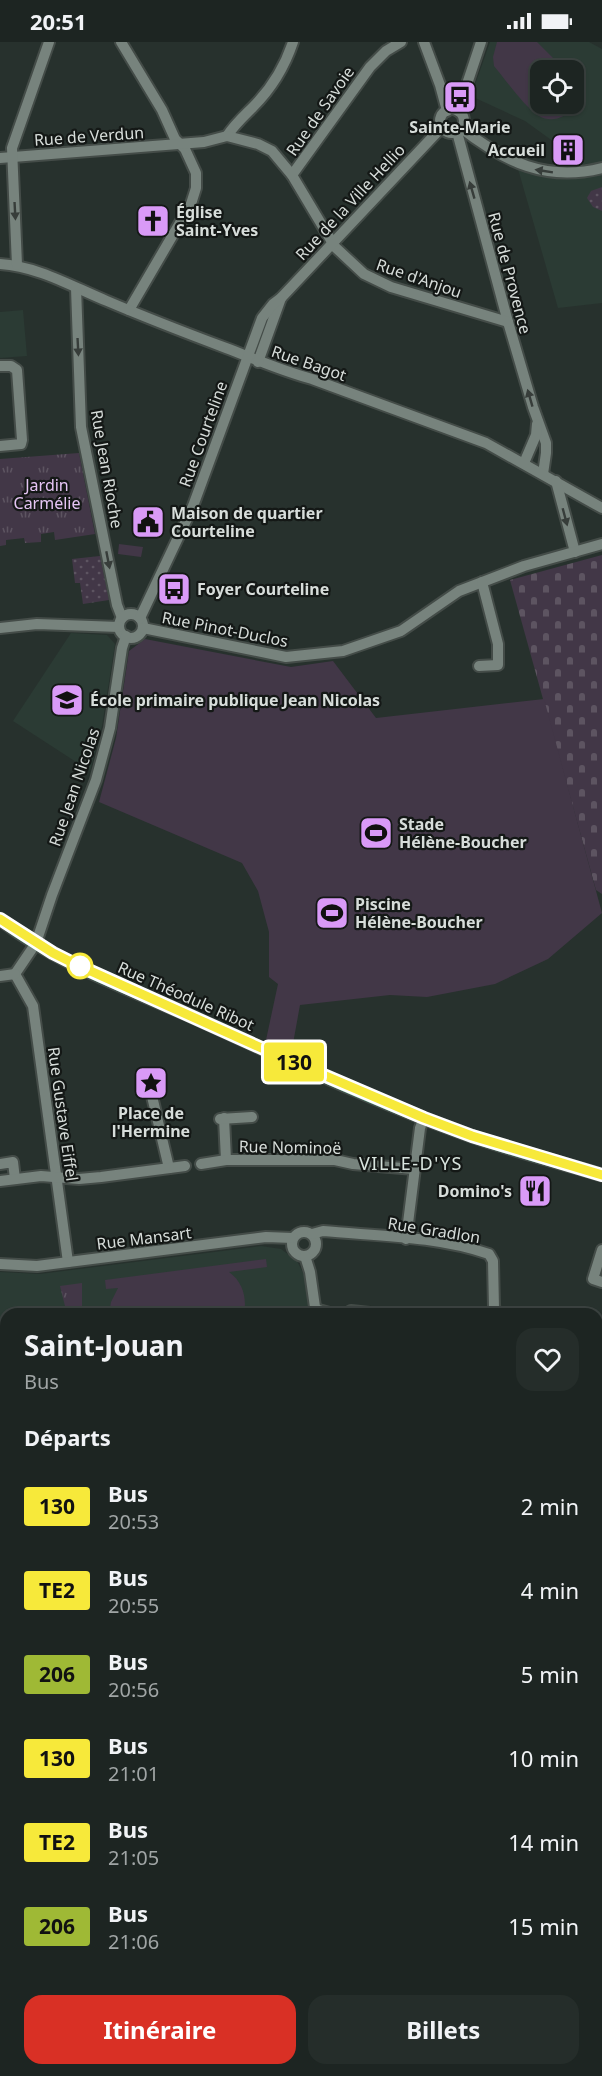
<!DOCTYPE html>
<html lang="fr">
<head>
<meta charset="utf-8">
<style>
	:root { --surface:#1d2522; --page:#252d2a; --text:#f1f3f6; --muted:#a0a5a5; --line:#3b4240; --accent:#d93025 }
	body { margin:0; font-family:"Noto Sans",sans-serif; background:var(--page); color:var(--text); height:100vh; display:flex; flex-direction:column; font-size:22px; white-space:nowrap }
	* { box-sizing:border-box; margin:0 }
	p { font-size:20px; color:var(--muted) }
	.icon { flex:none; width:33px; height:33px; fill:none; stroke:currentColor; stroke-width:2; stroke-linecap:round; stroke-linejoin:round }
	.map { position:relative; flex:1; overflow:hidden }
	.details { position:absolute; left:0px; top:1266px; width:603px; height:768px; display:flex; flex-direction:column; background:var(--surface); border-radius:18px 18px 0 0; box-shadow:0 2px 4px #0004,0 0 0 2px var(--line) }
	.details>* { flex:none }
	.badge { padding:0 12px; border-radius:4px; font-size:21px; line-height:39px }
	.tools { position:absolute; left:530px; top:18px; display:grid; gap:12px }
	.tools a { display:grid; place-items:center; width:54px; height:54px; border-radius:12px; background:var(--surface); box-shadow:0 2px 4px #0004,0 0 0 2px var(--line); font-size:30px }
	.map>.badge { position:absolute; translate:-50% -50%; box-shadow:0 0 0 3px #fff }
	h2 { padding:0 24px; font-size:22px; line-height:54px }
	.round { display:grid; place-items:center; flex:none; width:63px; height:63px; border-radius:18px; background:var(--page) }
	.headline { display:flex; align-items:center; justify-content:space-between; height:102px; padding:0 24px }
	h1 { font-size:28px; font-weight:700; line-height:45px }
	.primary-button { display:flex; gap:12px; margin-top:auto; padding:12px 24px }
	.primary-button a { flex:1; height:69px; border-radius:18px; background:var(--accent); color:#fff; font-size:24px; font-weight:700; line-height:69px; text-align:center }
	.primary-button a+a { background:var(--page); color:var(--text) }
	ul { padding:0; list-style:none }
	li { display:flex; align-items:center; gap:18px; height:84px; padding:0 24px }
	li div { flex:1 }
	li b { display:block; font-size:22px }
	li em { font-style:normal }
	li .badge { min-width:66px; font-weight:700; text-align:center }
	.status { display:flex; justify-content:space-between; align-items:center; height:42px; padding:0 30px; background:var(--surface); direction:ltr }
	.status svg { height:16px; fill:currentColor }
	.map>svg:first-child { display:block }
</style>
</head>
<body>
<div class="status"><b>20:51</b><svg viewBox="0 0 49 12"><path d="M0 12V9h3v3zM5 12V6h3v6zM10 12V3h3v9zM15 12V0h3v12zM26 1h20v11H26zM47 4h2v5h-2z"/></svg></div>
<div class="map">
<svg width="602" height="2034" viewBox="0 0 602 2034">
	<defs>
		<pattern id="grass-dots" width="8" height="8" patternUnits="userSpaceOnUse" patternTransform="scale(1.5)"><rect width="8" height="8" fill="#423747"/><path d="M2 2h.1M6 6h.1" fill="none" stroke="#5d5461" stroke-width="1.8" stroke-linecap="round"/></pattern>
		<pattern id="forest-firs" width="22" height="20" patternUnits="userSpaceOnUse" patternTransform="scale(1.5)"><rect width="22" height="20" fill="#423747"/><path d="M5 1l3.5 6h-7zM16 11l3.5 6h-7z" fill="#5d5461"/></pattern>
		<pattern id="cemetery-stones" width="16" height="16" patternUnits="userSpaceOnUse" patternTransform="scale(1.5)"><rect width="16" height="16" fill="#423747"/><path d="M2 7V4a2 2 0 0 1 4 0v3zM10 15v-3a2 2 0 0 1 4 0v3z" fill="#5d5461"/></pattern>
		<pattern id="park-tufts" width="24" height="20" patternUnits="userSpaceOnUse" patternTransform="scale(1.5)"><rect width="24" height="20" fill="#423747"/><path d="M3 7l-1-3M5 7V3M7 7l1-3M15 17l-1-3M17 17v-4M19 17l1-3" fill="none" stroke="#5d5461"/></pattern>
	</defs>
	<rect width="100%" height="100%" fill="#27312d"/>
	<g fill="#2b3b34" fill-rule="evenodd">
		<path d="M490,0H589L602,7V120L560,125L561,105L525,79L471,54ZM540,28H573V62H540Z"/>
		<polygon points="518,127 538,133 561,136 578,135 602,131 602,261 558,266"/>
		<polygon points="23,268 27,314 0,316 0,270"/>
		<polygon points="71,591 107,593 115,602 102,684 90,729 13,679"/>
		<polygon points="261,1204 281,1207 297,1219 306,1237 311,1272 6,1272 6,1512 0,1516 0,1230 40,1232"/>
		<polygon points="597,1604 602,1608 602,2030 597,2028"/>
	</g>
	<g fill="url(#grass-dots)">
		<polygon points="602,145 602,169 593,165 587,156 591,149"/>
		<polygon points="100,514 109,558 83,562 80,541 75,541 72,517"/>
		<polygon points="6,1748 6,1987 0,1992 0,1803"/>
		<polygon points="290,2028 550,2028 479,2034 300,2034"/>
	</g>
	<g fill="url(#forest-firs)">
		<polygon points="0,1447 6,1448 6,1664 4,1678 6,1679 6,1748 0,1803"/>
		<polygon points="6,1987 6,2028 290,2028 300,2034 0,2034 0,1992"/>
	</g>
	<polygon fill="url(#cemetery-stones)" points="602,513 602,852 596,848 510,538"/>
	<g fill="url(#park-tufts)">
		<polygon points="79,411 95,492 55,498 54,490 41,492 41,500 25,501 24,496 6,498 6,503 0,504 0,417"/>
		<polygon points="82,1241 82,1269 78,1272 67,1272 60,1244"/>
	</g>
	<g fill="#423747">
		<path d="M497,0H537L565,28H540V62H573V38C578,47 579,57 573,65C566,76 551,81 539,74C526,67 505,37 494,24L493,15Z"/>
		<polygon points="119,502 143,505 141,515 118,512"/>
		<polygon points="145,597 291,625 333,619 376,676 544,657 602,871 548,917 495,942 427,955 390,953 300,963 292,1007 266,998 278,942 269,935 269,890 258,849 242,821 99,760 116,696 129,609"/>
		<path d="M266,1217L267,1225L229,1230C243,1240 247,1256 244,1272H109L111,1260L118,1246L106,1247L105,1238Z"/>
	</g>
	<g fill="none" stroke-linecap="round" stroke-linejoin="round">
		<defs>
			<g id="minor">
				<polyline points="121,0 162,68 175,97 185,107 196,131 196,146 191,162 129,268"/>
				<polyline points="424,0 440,43 447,69"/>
				<circle cx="452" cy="79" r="12"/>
				<polyline points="458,69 481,0"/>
				<path d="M461,86C505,120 546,140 602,126"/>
				<polyline points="457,90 508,280 533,365 546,401 546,411 543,432"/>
				<path d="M227,94C235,82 243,75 253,65C271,47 285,24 293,0"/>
				<polyline points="0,116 204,100 227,94 258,102 272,109 292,133 335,205 364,232 391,245 508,280"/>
				<polyline points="292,133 370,25 386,9 401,0"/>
				<path d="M0,222C37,224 73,245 107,259C147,276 186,291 226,306C255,317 282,329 312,337L486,401L602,466"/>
				<polyline points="17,223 12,106 49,0"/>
				<polyline points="76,246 81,385 117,563 122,576"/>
				<polyline points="258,320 281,256"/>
				<polyline points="0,324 11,324 17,328 22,398 21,402 0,404"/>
				<polyline points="524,421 536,393 537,382"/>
				<polyline points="556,439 575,510"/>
				<circle cx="131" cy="584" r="12"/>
				<polyline points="140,576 193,464 262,276 273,262 281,256 442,85"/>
				<polyline points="0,586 37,582 119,585"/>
				<polyline points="143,586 286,615 343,609 401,589 459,549 524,524 602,502"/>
				<polyline points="479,624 498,623 498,602 482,540"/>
				<polyline points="15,932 36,901 52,853 96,738 110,686 122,606 126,594"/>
				<polyline points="15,932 33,964 68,1220"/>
				<polyline points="0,934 15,932"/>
				<polyline points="151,1050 169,1126"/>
				<polyline points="224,1076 226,1118"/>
				<polyline points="220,1077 252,1075"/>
				<polyline points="0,1122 13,1120 15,1137"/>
				<polyline points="201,1122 226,1118 335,1118 353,1122 415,1127"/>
				<polyline points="0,1139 41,1134 79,1137 101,1135 185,1124"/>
				<circle cx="304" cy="1202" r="12"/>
				<path d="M312,1192L323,1189C377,1194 437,1194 489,1212L493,1219L494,1266L499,1272"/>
				<polyline points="406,1197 420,1086 424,1076"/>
				<polyline points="602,1208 593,1237 602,1240"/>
				<polyline points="305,1214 310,1230 316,1272"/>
				<polyline points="0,1222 37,1224 266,1195 293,1196"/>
				<polyline points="315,1267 333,1272"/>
				<polyline points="346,1272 351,1269 379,1272"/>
				<polyline points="597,1391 602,1393"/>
				<polyline points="597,1428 602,1430"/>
				<polyline points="597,1476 602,1479"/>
				<polyline points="597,1498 602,1490"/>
				<polyline points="597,1594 602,1597"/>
				<polyline points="581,2028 601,2034"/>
				<polyline points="555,2034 556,2028"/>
			</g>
			<path id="major" d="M0,877C55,920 123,944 186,972C279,1014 375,1060 471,1094C514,1109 558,1120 602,1133"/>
		</defs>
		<use href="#minor" stroke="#444c48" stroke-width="14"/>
		<use href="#major" stroke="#444c48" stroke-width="15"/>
		<use href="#minor" stroke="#77837d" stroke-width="10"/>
		<use href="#major" stroke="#5ca98b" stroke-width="12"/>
	</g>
	<defs><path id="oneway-solid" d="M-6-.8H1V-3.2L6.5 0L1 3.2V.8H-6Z" transform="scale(1.5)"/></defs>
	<g fill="#373d3a">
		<use href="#oneway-solid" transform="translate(544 129) rotate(-171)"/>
		<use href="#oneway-solid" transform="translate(472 148) rotate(-106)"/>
		<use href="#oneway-solid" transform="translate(15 169) rotate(87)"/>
		<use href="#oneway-solid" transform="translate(78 305) rotate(87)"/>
		<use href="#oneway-solid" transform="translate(530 356) rotate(-106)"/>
		<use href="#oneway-solid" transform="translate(565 475) rotate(75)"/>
		<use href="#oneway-solid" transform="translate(108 518) rotate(79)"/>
	</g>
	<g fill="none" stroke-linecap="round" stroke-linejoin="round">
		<defs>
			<polyline id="line" points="0,877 53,911 75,922 286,1017 424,1076 472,1094 602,1133"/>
		</defs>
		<use href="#line" stroke="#fff" stroke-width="14"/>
		<use href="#line" stroke="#f7e93a" stroke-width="9"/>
	</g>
	<defs>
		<symbol id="bus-square" viewBox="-11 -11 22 22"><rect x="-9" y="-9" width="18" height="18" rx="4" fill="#d99af7" stroke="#141816"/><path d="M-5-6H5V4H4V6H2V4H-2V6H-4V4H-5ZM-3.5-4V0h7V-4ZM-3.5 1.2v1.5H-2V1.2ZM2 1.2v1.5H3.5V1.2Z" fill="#111"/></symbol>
		<symbol id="building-square" viewBox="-11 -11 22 22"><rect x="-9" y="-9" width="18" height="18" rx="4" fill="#d99af7" stroke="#141816"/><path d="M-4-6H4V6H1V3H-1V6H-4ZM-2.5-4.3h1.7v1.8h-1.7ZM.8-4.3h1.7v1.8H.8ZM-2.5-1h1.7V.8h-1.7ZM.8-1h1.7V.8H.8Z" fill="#111"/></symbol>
		<symbol id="church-square" viewBox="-11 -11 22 22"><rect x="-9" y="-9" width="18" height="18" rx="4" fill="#d99af7" stroke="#141816"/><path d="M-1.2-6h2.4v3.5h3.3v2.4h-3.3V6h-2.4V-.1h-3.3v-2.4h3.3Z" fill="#111"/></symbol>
		<symbol id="civic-square" viewBox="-11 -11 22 22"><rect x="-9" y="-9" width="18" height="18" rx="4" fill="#d99af7" stroke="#141816"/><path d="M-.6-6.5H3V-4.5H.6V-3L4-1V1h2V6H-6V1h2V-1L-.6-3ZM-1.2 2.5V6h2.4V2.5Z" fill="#111"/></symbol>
		<symbol id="school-square" viewBox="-11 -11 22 22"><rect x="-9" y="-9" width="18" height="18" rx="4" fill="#d99af7" stroke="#141816"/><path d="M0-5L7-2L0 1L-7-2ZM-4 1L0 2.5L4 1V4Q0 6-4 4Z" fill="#111"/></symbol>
		<symbol id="stadium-square" viewBox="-11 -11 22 22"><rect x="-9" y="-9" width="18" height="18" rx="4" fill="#d99af7" stroke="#141816"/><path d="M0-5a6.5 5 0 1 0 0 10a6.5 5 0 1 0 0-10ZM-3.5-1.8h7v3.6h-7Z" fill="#111"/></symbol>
		<symbol id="sight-square" viewBox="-11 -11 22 22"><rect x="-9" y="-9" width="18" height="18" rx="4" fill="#d99af7" stroke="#141816"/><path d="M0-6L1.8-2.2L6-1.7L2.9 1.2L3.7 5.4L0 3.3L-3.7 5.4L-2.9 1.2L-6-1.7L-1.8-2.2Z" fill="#111"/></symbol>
		<symbol id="restaurant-square" viewBox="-11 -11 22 22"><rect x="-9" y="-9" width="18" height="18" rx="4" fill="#d99af7" stroke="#141816"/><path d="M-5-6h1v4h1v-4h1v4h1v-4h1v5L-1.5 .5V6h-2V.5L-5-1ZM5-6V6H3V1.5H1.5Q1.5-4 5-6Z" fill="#111"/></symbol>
	</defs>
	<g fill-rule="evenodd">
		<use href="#bus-square" x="441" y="36" width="38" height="38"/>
		<use href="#building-square" x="549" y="89" width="38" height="38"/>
		<use href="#church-square" x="134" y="160" width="38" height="38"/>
		<use href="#civic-square" x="129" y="461" width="38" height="38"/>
		<use href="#bus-square" x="155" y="528" width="38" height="38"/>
		<use href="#school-square" x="48" y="639" width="38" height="38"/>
		<use href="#stadium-square" x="357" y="772" width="38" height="38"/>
		<use href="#stadium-square" x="313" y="852" width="38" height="38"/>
		<use href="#sight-square" x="132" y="1022" width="38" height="38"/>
		<use href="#restaurant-square" x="516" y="1130" width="38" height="38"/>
	</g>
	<circle fill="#fff" stroke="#f7e93a" stroke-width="3" cx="80" cy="924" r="12"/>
	<g text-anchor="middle" stroke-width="4.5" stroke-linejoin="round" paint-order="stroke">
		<g font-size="16" fill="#d7ddda" stroke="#141816">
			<text transform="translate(320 69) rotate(-55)" y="6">Rue de Savoie</text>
			<text transform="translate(89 94) rotate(-4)" y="6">Rue de Verdun</text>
			<text transform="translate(350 160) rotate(-47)" y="6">Rue de la Ville Hellio</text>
			<text transform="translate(510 231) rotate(75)" y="6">Rue de Provence</text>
			<text transform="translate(419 236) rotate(19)" y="6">Rue d'Anjou</text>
			<text transform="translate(309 321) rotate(19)" y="6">Rue Bagot</text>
			<text transform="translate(203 392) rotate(-70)" y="6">Rue Courteline</text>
			<text transform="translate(107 427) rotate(80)" y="6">Rue Jean Rioche</text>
			<text transform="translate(225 587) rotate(11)" y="6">Rue Pinot-Duclos</text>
			<text transform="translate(74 745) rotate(-71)" y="6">Rue Jean Nicolas</text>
			<text transform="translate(186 954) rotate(24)" y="6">Rue Théodule Ribot</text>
			<text transform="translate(63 1072) rotate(82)" y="6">Rue Gustave Eiffel</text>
			<text transform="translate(290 1105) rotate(1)" y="6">Rue Nominoë</text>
			<text transform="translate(434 1188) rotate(9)" y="6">Rue Gradlon</text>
			<text transform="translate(144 1196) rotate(-7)" y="6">Rue Mansart</text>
		</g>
		<g font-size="16" font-weight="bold" fill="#d7ddda" stroke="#141816" text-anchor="start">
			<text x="460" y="91" text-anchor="middle">Sainte-Marie</text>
			<text x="545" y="114" text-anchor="end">Accueil</text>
			<text x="176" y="176">Église<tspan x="176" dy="18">Saint-Yves</tspan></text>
			<text x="171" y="477">Maison de quartier<tspan x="171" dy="18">Courteline</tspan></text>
			<text x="197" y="553">Foyer Courteline</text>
			<text x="90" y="664">École primaire publique Jean Nicolas</text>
			<text x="399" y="788">Stade<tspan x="399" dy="18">Hélène-Boucher</tspan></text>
			<text x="355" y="868">Piscine<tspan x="355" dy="18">Hélène-Boucher</tspan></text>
			<text x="151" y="1077" text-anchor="middle">Place de<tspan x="151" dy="18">l'Hermine</tspan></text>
			<text x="512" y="1155" text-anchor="end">Domino's</text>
		</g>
		<g font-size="16" fill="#e4c4f3" stroke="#141816">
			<text x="47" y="449">Jardin<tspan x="47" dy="18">Carmélie</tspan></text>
		</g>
		<g font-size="18" letter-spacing="1.5" fill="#d9e5df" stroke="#141816">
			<text x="411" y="1128">VILLE-D'YS</text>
		</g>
	</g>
</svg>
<div class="tools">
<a><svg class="icon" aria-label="locate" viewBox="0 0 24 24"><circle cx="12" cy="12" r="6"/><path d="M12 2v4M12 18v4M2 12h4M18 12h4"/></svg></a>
</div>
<b class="badge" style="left:294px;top:1020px;background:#f7e93a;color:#111">130</b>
<section class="details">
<div class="headline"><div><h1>Saint-Jouan</h1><p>Bus</p></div><a class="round"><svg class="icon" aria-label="heart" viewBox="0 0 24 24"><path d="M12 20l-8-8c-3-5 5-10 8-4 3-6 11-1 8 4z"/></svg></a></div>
<h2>Départs</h2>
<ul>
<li><span class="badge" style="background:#f7e93a;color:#111">130</span><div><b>Bus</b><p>20:53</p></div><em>2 min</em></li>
<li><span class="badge" style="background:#f7e93a;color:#111">TE2</span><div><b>Bus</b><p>20:55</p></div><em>4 min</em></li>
<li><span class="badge" style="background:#9fb935;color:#111">206</span><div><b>Bus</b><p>20:56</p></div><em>5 min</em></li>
<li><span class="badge" style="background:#f7e93a;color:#111">130</span><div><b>Bus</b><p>21:01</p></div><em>10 min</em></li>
<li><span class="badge" style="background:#f7e93a;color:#111">TE2</span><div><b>Bus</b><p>21:05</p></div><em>14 min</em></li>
<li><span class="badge" style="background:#9fb935;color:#111">206</span><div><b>Bus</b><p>21:06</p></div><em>15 min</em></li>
</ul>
<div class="primary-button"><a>Itinéraire</a><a>Billets</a></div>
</section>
</div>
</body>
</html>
